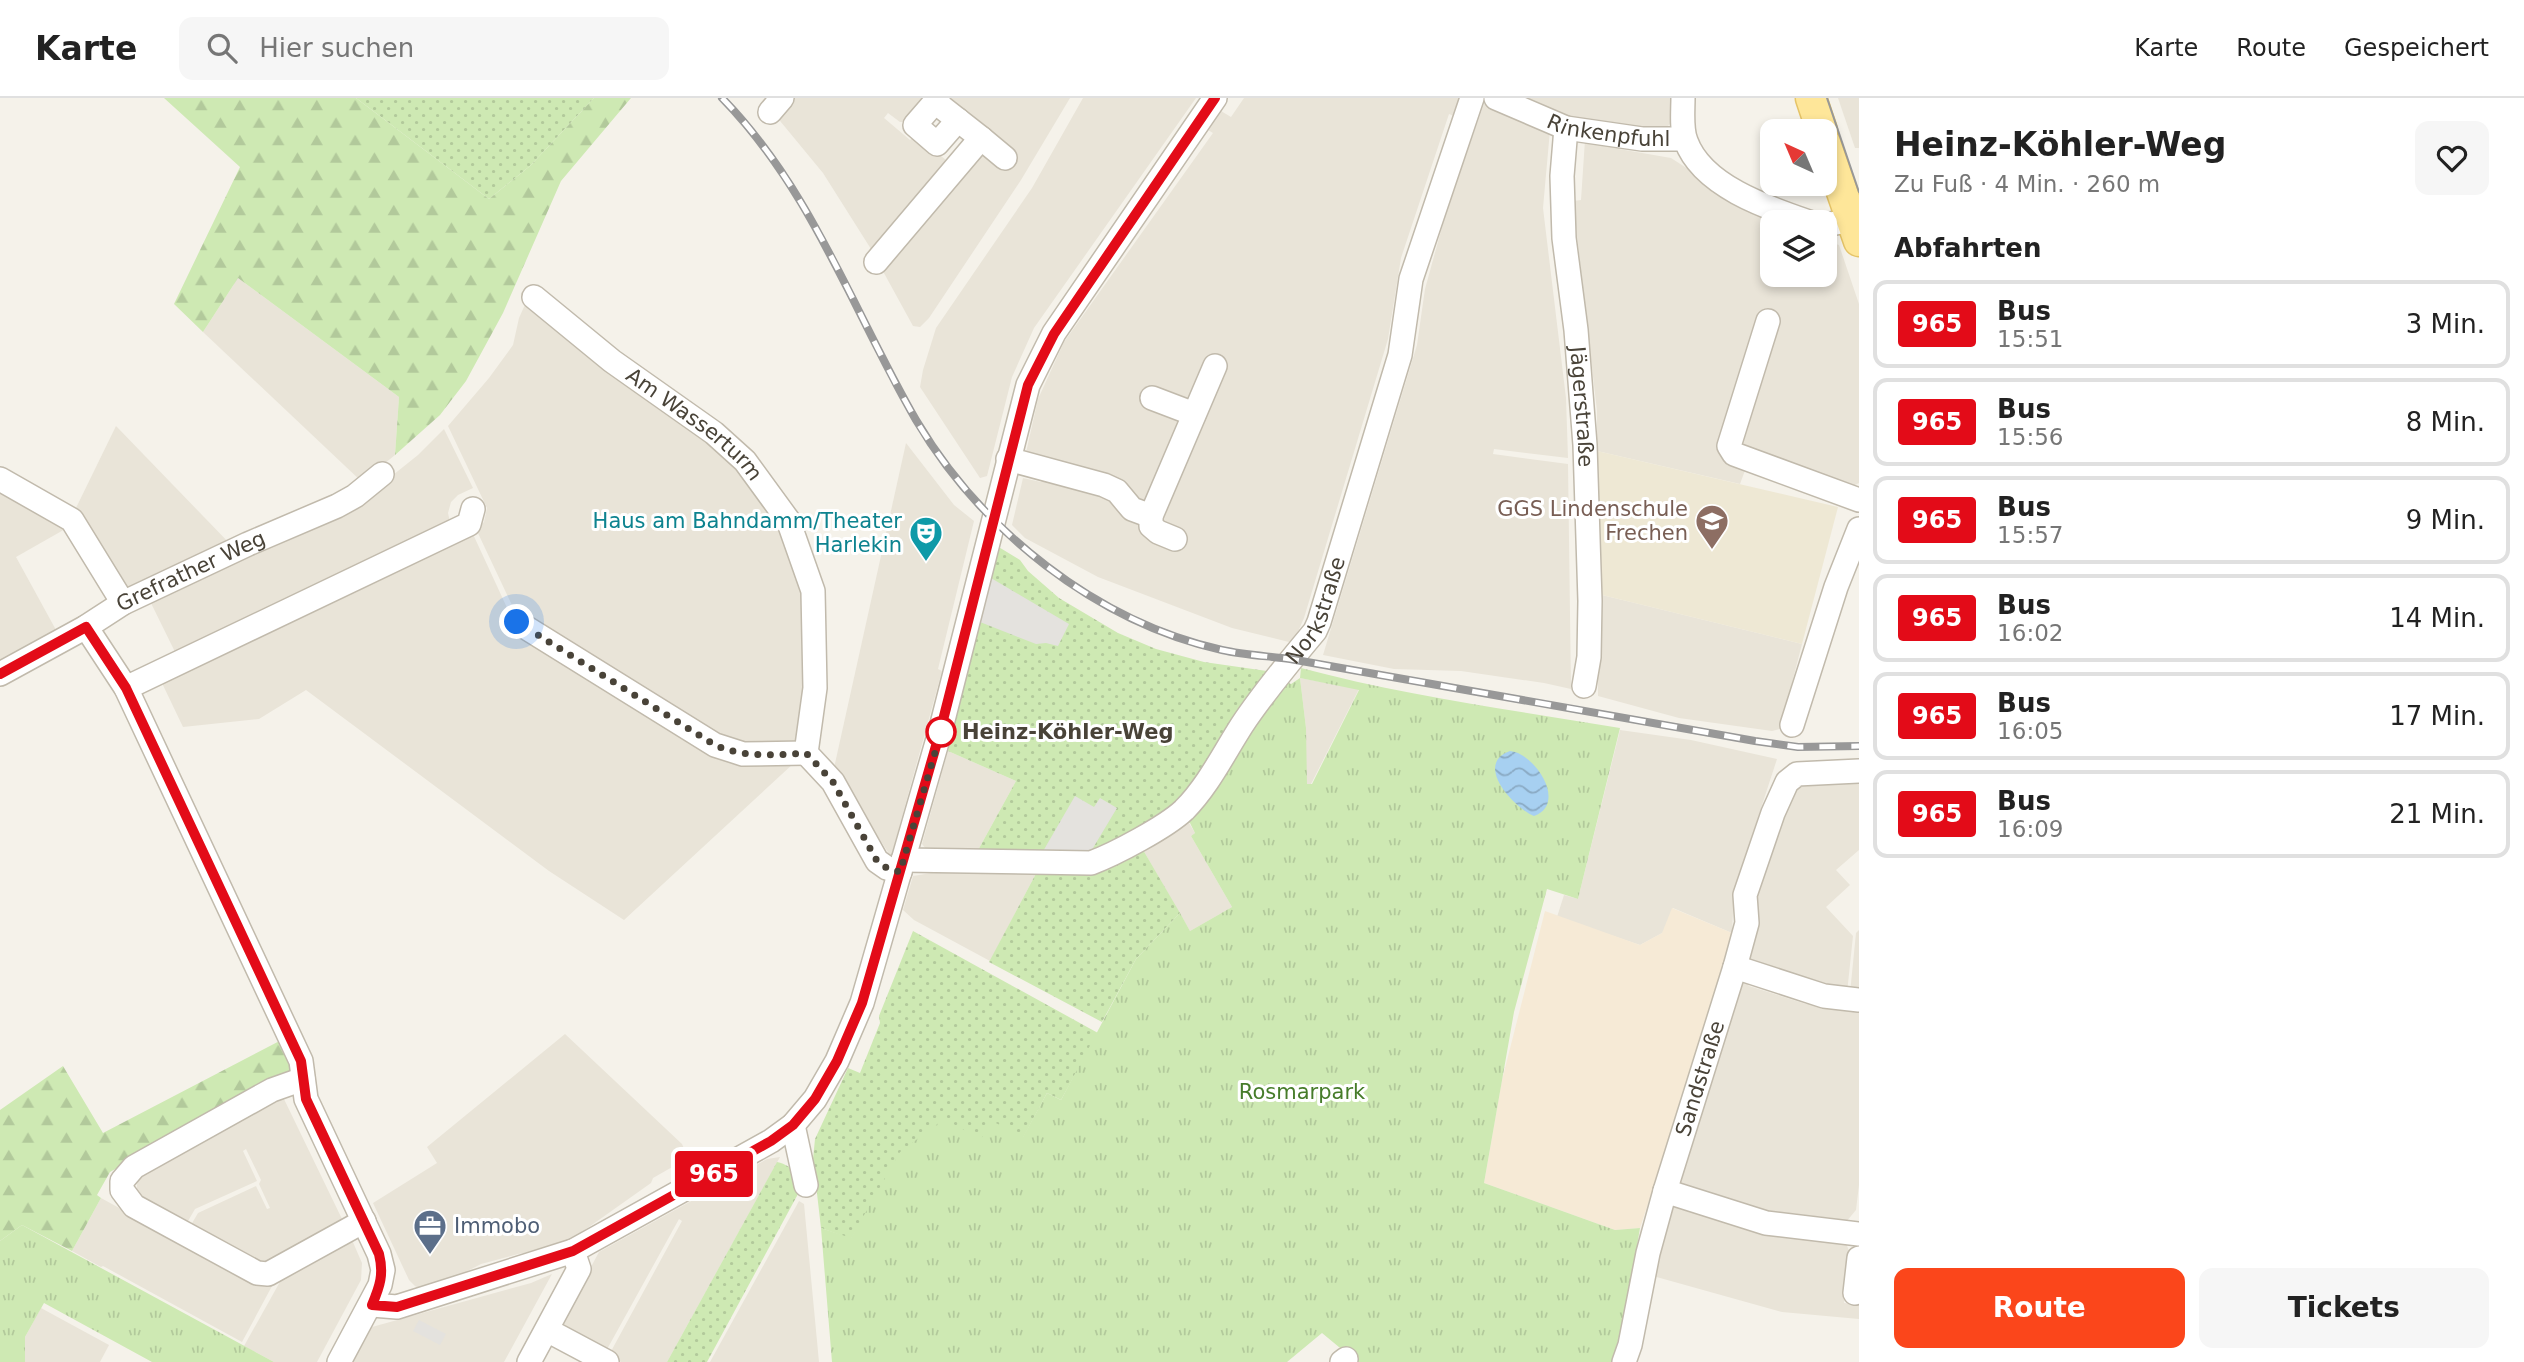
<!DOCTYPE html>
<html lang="de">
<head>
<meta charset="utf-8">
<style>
	:root { --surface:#fff; --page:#f6f6f6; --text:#222; --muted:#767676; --line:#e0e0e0; --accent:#fb461b }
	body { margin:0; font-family:"DejaVu Sans",sans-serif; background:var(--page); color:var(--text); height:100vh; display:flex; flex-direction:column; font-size:26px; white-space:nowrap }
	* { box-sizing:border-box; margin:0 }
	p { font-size:23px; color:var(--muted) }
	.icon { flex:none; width:38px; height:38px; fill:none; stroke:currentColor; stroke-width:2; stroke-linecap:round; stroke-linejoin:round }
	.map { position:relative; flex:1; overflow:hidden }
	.drawer { display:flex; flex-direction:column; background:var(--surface); width:665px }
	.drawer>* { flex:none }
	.badge { padding:0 14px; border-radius:5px; font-size:24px; line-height:46px }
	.needle { width:46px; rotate:316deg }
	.fabs { position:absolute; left:1760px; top:21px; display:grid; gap:14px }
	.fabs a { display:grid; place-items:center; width:77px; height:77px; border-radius:14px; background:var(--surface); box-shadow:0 4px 10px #0003; font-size:35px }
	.you { position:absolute; width:35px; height:35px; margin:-18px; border:5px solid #fff; border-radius:50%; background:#1a73e8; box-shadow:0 0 0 10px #1a73e833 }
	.map>.badge { position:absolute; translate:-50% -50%; box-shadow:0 0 0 4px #fff }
	h2 { padding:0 35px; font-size:26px; line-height:63px }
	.round { display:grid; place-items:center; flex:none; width:74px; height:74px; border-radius:14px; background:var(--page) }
	.headline { display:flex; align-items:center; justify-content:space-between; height:119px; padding:0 35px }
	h1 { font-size:33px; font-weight:600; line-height:52px }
	.button { display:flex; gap:14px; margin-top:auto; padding:14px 35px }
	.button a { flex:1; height:80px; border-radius:14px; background:var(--accent); color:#fff; font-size:28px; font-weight:600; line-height:80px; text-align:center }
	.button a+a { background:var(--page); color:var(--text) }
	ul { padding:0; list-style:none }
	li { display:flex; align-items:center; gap:21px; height:88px; margin:0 14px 10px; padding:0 21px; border:4px solid var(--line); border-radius:14px }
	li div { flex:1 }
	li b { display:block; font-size:26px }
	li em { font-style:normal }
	li .badge { min-width:77px; font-weight:700; text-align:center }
	header { display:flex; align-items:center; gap:42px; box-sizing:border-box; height:98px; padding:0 35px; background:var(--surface); border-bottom:2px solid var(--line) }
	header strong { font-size:33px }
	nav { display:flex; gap:38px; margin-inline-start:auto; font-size:24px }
	.search { width:490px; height:63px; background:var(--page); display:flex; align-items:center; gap:18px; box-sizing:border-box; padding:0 24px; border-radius:14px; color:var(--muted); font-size:26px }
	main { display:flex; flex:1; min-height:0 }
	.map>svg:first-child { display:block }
</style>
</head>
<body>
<header>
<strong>Karte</strong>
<div class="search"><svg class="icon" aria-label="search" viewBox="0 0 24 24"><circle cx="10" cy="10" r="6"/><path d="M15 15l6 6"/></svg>Hier suchen</div>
<nav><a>Karte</a><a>Route</a><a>Gespeichert</a></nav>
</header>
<main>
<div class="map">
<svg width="1859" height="1264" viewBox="0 0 1859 1264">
	<defs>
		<pattern id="grass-dots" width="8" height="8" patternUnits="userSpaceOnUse" patternTransform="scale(1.75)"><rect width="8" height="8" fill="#cee9b3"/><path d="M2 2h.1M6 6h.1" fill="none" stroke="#b2c99b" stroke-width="1.8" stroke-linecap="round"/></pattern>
		<pattern id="forest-firs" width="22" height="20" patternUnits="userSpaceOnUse" patternTransform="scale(1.75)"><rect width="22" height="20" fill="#cee9b3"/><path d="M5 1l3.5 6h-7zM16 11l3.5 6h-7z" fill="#b2c99b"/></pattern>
		<pattern id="park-tufts" width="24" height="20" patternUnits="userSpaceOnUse" patternTransform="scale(1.75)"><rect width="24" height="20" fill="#cee9b3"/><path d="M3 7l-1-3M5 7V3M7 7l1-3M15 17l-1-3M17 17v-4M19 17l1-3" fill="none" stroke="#b2c99b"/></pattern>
		<pattern id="water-waves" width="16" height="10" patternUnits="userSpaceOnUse" patternTransform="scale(1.75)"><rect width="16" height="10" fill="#a7d0f1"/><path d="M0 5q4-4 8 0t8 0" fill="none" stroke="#8aaac4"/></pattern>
	</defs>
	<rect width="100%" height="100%" fill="#f5f2ea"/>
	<g fill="#e9e4d8">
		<polygon points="784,0 928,0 909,24 900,24 888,15 884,20 910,42 915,37 951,66 878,153 871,151 823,75 776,18"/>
		<polygon points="948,0 1070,0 1021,82 929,220 920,229 913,228 879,166 980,48 953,11"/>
		<polygon points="1083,0 1196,0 1034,230 1012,279 987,378 980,380 920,289 923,272 936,230 1032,90"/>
		<polygon points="1244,0 1463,0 1459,20 1449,16 1401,160 1388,241 1304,520 1293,545 1232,530 1098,479 1025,440 1012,427 1023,380 1041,384 1059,367 1025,359 1038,301 1064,244 1213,35 1208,32 1221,13 1231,19"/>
		<polygon points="1530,0 1670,0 1673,23 1667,29 1630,34 1565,24 1528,4"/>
		<polygon points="1838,0 1859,0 1859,50 1855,50"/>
		<polygon points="1484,6 1550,32 1543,110 1566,300 1568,360 1494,351 1493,356 1568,366 1571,591 1544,585 1461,573 1394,571 1323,557 1417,247 1425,191 1447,111"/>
		<polygon points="1585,42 1620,46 1619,51 1671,60 1716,89 1767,117 1765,123 1767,124 1769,119 1784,124 1773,124 1773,177 1825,177 1825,143 1839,147 1859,206 1859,385 1851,389 1747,367 1740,386 1597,353 1597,313 1573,103 1581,102"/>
		<polygon points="238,180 399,299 395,357 362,384 203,234"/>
		<polygon points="528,200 691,328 743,373 782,428 805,506 808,575 796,650 727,648 518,520 476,431 484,424 487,410 448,328 489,280 513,247 519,220"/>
		<polygon points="116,328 232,448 123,494 75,412"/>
		<polygon points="444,331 473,390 458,397 451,404 448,415 450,424 177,558 148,499 378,389 418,357"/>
		<polygon points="906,345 954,407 974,423 938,571 942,573 891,759 834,670"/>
		<polygon points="0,393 67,430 16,459 56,532 0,563"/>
		<polygon points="472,434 515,527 688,639 794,665 624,822 549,773 306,592 259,621 183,629 161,583"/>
		<polygon points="1598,496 1802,546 1780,631 1772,633 1679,620 1598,598"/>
		<polygon points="1300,580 1359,591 1311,686 1306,687 1306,630"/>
		<polygon points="1620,632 1691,642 1777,661 1734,793 1732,835 1673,810 1664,834 1640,847 1557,819 1564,797 1578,801"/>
		<polygon points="948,653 1016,683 977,754 926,751 922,746"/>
		<polygon points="1809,684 1859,685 1859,752 1836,772 1850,787 1826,809 1853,838 1847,895 1748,866 1753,809 1794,690"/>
		<polygon points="1181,720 1189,725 1195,735 1191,738 1232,809 1190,833 1139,745"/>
		<polygon points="1040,768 990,863 914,822 903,812 913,778 931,775 931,770"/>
		<polygon points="1859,832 1859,896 1850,895 1856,835"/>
		<polygon points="1744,881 1749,888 1806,906 1813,902 1859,910 1859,1087 1856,1112 1846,1124 1838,1126 1832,1120 1772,1113 1765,1118 1753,1115 1749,1107 1675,1086 1736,884"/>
		<polygon points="565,936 682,1046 688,1060 653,1080 651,1085 579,1136 547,1151 518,1156 481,1166 454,1180 418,1190 415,1188 409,1182 373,1105 437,1065 427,1049"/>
		<polygon points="283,999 342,1121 337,1127 267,1167 188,1132 198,1115 256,1088 267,1111 270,1110 259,1086 261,1082 246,1051 243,1053 257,1083 195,1111 184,1130 136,1096 138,1079 145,1070"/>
		<polygon points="780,1059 667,1264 621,1264 609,1257 682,1123 679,1121 605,1255 565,1229 563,1221 599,1154 767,1061"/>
		<polygon points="101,1100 247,1180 279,1175 242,1244 103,1168 101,1169 72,1153"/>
		<polygon points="799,1103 804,1106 819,1264 710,1264"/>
		<polygon points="1672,1106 1846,1145 1851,1158 1844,1205 1858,1207 1859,1201 1859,1221 1782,1214 1653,1178"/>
		<polygon points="352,1142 362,1165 361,1182 317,1264 274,1264 244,1248 286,1173"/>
		<polygon points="552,1176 504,1264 353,1264 372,1229 531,1185"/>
		<polygon points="41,1210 109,1247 100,1264 25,1264 25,1239"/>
	</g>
	<polygon fill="#f6ead6" points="1672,810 1732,835 1703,938 1640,1130 1615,1132 1484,1085 1502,982 1545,813 1640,847 1662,835"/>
	<polygon fill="#eee8d4" points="1597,353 1838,409 1802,546 1598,496"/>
	<g fill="url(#grass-dots)">
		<polygon points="356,0 594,0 530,68 489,101"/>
		<polygon points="997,448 1020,462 1028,473 1059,500 1118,535 1156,551 1204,564 1273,574 1181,706 1098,757 977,754 1016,683 948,653"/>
		<polygon points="1139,745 1180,815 1136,861 1102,924 989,864 1040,768"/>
		<polygon points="913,833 1098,935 1061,1002 1047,995 1023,1040 981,1041 876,1099 851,1141 821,1130 813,1061 815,1041 848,970 860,975 880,925 879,918"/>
		<path d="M777,1064C795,1068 797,1079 798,1096L707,1264H667Z"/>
	</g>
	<g fill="url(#forest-firs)">
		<polygon points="164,0 356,0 489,101 530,68 594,0 631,0 561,83 503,215 466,283 440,317 395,357 399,299 238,180 203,234 174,206 240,69"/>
		<polygon points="293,936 306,964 110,1074 97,1097 101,1100 72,1153 22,1127 0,1143 0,1012 63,968 103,1035"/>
	</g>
	<g fill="url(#park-tufts)" fill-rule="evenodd">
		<path d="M1301,570C1406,598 1513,612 1620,630L1578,801L1547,791L1514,914L1484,1085L1615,1132L1640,1130L1626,1214L1612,1264H1357L1322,1235L1287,1264H832L821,1130L851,1140L900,1054L944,1021L981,1041L992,1023L1023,1039L1047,995L1061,1002L1136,861L1180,815L1190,833L1232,809L1191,738L1195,735L1190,725L1181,720L1280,581L1291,586L1300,580ZM1300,580L1359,592L1312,686H1307L1306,630Z"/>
		<polygon points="22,1127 274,1264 152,1264 44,1205 25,1239 25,1264 0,1264 0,1143"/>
	</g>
	<g fill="#e4e2de">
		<polygon points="991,480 1069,526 1058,548 1046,545 1036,546 980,524"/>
		<polygon points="1075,698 1094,709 1100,700 1117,710 1087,760 1042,755"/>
		<polygon points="419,1222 446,1236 440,1247 413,1233"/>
	</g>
	<path fill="url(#water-waves)" d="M1510,653C1535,655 1568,706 1534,718C1514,710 1473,666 1510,653Z"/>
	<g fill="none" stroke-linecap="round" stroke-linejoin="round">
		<defs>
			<g id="minor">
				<path id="s1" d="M1496,0L1566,30L1642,41H1684"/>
				<path d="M1683,0C1683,13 1681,31 1686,43C1702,88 1768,110 1809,124"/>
				<polyline points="935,4 915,27 937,46 958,22"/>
				<polyline points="770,14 782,0"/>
				<path id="s2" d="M1566,30L1562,78L1564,140L1576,232L1585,347L1590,503L1589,559L1584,588"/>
				<polyline points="981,40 1005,60"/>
				<polyline points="1825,127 1852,122"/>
				<polyline points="876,164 981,40 935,4 938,0"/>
				<path id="s3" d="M534,199L612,263L714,335L745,363L788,422L813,493L815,590L806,655L833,684L877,763L887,770L900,774"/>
				<polyline points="1768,223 1729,348 1734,356 1859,402"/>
				<polyline points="1152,300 1194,316"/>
				<polyline points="1008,361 1104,387 1117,393 1132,411 1151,418"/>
				<polyline points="0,381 72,422 123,505"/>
				<polyline points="1175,441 1158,434 1151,428 1151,418 1215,268"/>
				<polyline points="517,524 715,647 743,656 806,655"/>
				<polyline points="86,529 126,590 301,963 306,1001 379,1156 383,1172 380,1187 339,1264"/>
				<path id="s4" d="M0,576L86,529L123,505L248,446L337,408L355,398L382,376"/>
				<polyline points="126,590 469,426 473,411"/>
				<polyline points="1792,627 1836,489 1859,431"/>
				<path id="s5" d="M903,762L1091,765C1115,756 1166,729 1184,712C1208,688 1224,655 1242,627C1264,594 1289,564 1315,533L1319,524L1400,257L1411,181L1472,0"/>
				<polyline points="1735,869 1824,898 1859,902"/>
				<polyline points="303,981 272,992 134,1069 122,1083 122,1092 134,1108 257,1175 268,1176 364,1123"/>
				<polyline points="793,1027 806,1087"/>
				<polyline points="1665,1093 1766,1125 1859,1136"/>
				<polyline points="1855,1195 1859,1160"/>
				<polyline points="372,1207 397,1209 573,1153 771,1043 793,1027 815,1001 837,963 862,905 940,634 1028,287 1054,235 1215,0"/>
				<polyline points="547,1232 607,1264"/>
				<polyline points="529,1264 579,1171 573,1153"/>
				<polyline points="1342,1264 1346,1261"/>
				<path id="s6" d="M1624,1264L1630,1247L1648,1155L1665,1093L1735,869L1747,825L1745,797L1773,715L1787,684L1797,676L1859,673"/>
			</g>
			<g id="major">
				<polyline points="1811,0 1822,33"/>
				<polyline points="1825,45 1859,143"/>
			</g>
		</defs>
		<use href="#minor" stroke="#c1baac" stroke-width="26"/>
		<use href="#major" stroke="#e5c468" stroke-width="33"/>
		<use href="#minor" stroke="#fff" stroke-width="23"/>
		<use href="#major" stroke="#fee699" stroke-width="30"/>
		<polyline stroke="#989898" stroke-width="2" points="1827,0 1859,94"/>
		<defs>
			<path id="rail" d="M722,0C812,92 853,213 916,322C981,432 1096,524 1222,552C1244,557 1268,558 1290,561L1755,643L1798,649L1859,648"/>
		</defs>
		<use href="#rail" stroke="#989898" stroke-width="8"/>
		<use href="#rail" stroke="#fff" stroke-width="5" stroke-dasharray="16" stroke-linecap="butt"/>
	</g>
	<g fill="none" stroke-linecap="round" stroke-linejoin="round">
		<defs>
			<path id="line" d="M0,576L86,529L126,590L301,963L306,1001L379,1156C384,1176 380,1188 372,1207L397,1209L573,1153L771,1043L793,1027L815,1001L837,963L862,905L940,634L1028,287L1054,236L1215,0"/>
		</defs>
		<use href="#line" stroke="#fff" stroke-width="16"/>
		<use href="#line" stroke="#e30b18" stroke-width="10"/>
		<path stroke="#494338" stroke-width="7" stroke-dasharray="0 12.6" d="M517,524L715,647C744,660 775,657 806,655L833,684L877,763L887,770L900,774L941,634"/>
	</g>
	<defs>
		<symbol id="school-pin" viewBox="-11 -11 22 30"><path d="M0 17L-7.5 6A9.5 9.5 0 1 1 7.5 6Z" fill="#8d6e63" stroke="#fff"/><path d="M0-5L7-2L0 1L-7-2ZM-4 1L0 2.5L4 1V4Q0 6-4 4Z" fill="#fff"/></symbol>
		<symbol id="theatre-pin" viewBox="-11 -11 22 30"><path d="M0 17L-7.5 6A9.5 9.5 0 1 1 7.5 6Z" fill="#0f9aa8" stroke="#fff"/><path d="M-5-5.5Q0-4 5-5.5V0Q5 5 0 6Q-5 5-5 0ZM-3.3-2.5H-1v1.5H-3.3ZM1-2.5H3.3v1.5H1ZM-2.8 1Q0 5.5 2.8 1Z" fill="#fff"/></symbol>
		<symbol id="office-pin" viewBox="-11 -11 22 30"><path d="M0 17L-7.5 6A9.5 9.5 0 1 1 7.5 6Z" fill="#5c6f8a" stroke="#fff"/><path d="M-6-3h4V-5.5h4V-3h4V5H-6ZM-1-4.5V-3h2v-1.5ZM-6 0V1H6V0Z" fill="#fff"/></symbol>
	</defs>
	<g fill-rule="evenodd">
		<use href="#school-pin" x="1693" y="404" width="38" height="52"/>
		<use href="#theatre-pin" x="907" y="416" width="38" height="52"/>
		<use href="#office-pin" x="411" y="1109" width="38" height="52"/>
	</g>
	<circle fill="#fff" stroke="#e30b18" stroke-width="3.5" cx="941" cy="634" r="14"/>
	<g text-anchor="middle" stroke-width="6" stroke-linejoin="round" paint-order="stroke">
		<g font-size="21" fill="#494338" stroke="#fff">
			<text dy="7" stroke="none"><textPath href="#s1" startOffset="119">Rinkenpfuhl</textPath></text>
			<text dy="7" stroke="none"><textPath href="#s2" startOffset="280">Jägerstraße</textPath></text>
			<text dy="7" stroke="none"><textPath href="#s3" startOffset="205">Am Wasserturm</textPath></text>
			<text dy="7" stroke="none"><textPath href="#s4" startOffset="217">Grefrather Weg</textPath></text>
			<text dy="7" stroke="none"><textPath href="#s5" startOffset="537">Norkstraße</textPath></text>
			<text dy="7" stroke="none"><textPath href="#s6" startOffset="294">Sandstraße</textPath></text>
		</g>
		<g font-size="21" fill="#785e54" stroke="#fff" text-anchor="end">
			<text x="1688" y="418">GGS Lindenschule<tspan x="1688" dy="24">Frechen</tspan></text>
		</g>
		<g font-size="21" fill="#0d838f" stroke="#fff" text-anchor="end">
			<text x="902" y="430">Haus am Bahndamm/Theater<tspan x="902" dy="24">Harlekin</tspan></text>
		</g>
		<g font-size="21" font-weight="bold" fill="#494338" stroke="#fff" text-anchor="start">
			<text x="962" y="641">Heinz-Köhler-Weg</text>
		</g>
		<g font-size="21" fill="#467c2a" stroke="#fff">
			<text x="1302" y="1001">Rosmarpark</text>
		</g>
		<g font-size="21" fill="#4e5e75" stroke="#fff" text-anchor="start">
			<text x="454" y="1135">Immobo</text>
		</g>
	</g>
</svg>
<div class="fabs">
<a><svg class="needle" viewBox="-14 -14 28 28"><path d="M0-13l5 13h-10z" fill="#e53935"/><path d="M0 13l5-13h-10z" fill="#767676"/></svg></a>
<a><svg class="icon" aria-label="layers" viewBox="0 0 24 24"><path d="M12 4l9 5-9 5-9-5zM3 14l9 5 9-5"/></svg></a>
</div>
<div class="you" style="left:517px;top:524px"></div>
<b class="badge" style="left:714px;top:1076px;background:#e30b18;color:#fff">965</b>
</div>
<section class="drawer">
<div class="headline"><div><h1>Heinz-Köhler-Weg</h1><p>Zu Fuß · 4 Min. · 260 m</p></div><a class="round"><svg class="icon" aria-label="heart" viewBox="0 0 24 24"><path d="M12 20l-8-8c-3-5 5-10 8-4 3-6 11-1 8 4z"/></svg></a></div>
<h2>Abfahrten</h2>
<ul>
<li><span class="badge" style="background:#e30b18;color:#fff">965</span><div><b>Bus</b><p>15:51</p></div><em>3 Min.</em></li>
<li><span class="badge" style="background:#e30b18;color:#fff">965</span><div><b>Bus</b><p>15:56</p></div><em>8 Min.</em></li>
<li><span class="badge" style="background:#e30b18;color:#fff">965</span><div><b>Bus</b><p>15:57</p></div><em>9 Min.</em></li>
<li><span class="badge" style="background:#e30b18;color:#fff">965</span><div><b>Bus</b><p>16:02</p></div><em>14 Min.</em></li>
<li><span class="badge" style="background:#e30b18;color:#fff">965</span><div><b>Bus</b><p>16:05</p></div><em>17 Min.</em></li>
<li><span class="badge" style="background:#e30b18;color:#fff">965</span><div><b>Bus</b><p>16:09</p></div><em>21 Min.</em></li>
</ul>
<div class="button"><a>Route</a><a>Tickets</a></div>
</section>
</main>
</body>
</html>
